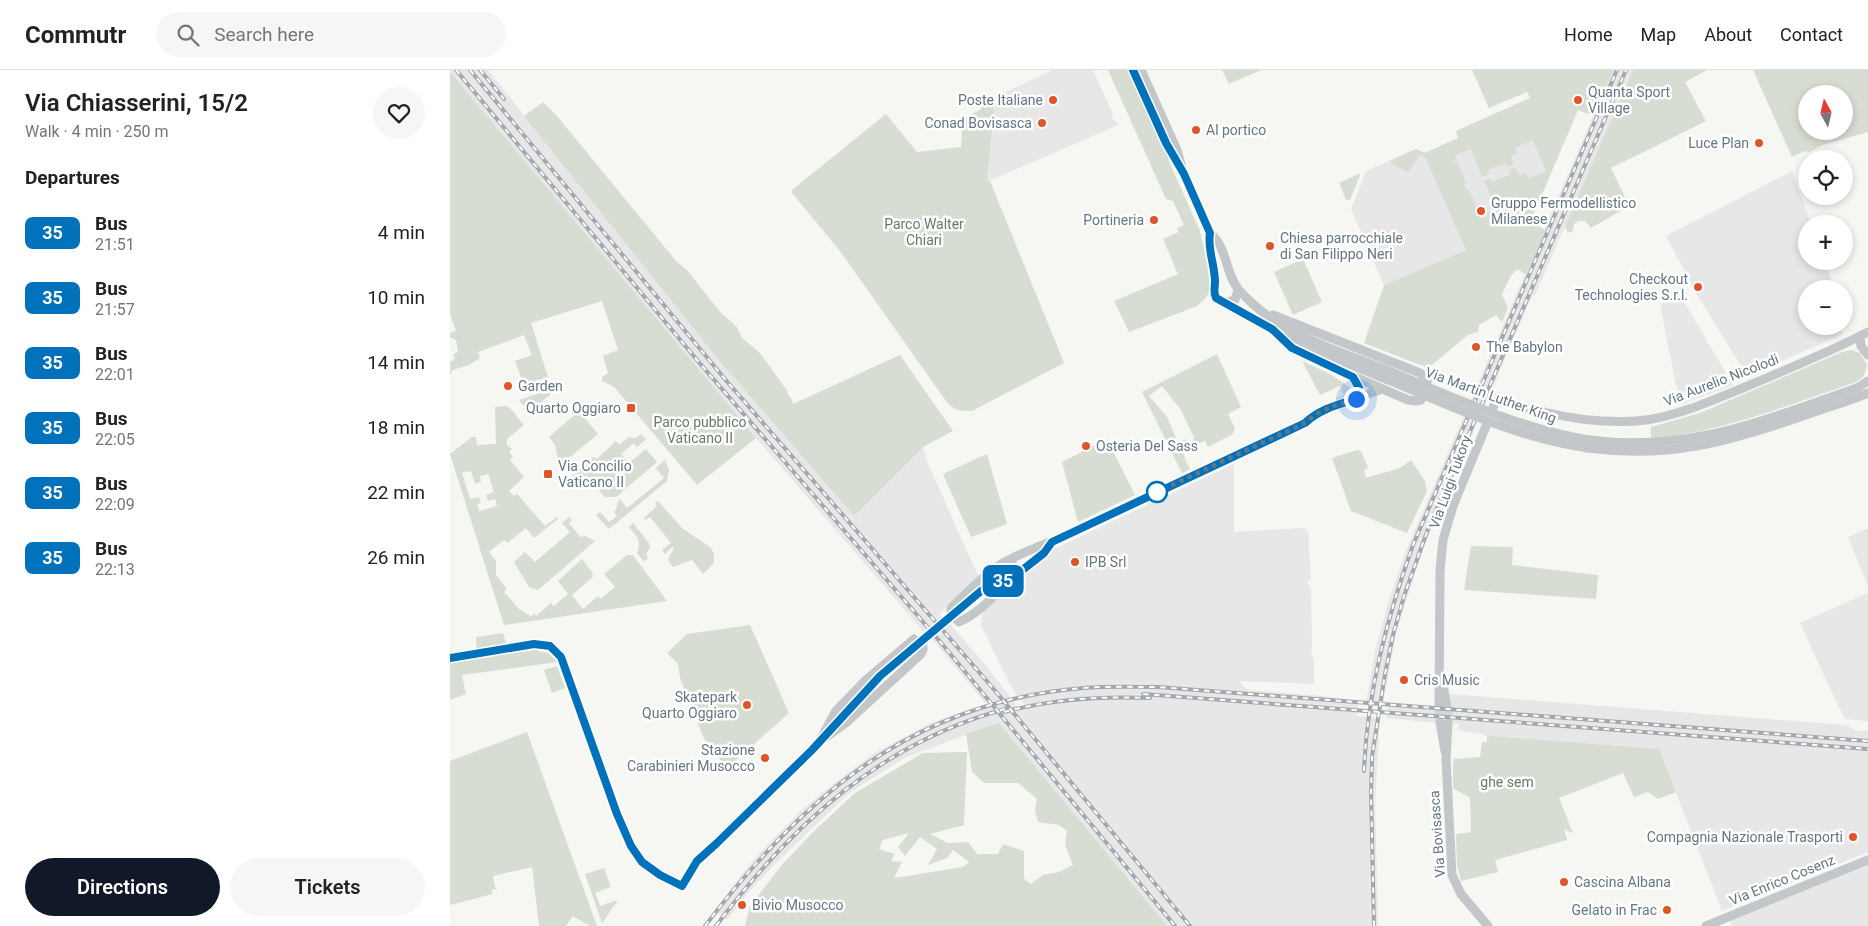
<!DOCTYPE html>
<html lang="en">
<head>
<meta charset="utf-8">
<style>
	:root { --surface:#fff; --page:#f6f6f6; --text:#222; --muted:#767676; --line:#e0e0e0; --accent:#111827 }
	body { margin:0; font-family:Roboto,sans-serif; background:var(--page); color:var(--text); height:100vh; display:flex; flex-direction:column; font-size:19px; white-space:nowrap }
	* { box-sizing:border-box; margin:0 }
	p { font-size:16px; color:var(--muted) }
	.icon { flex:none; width:28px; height:28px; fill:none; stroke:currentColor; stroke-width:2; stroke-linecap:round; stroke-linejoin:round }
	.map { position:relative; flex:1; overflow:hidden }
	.details { display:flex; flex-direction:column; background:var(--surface); width:450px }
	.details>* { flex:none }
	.badge { padding:0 10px; border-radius:8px; font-size:18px; line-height:32px }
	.needle { width:32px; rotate:352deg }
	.tools { position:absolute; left:1348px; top:15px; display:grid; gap:10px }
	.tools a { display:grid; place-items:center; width:55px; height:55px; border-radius:50%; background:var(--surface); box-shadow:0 2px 8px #0003; font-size:25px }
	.you { position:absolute; width:25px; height:25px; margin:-12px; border:4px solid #fff; border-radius:50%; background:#1a73e8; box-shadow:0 0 0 8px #1a73e833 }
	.map>.badge { position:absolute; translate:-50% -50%; box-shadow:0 0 0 2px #fff }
	h2 { padding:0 25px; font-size:19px; line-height:45px }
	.round { display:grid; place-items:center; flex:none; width:52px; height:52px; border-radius:26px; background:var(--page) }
	.summary { display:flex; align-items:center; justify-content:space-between; height:85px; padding:0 25px }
	h1 { font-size:24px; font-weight:600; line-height:38px }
	.primary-button { display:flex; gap:10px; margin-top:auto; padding:10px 25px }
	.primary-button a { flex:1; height:58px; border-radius:30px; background:var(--accent); color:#fff; font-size:20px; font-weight:600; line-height:58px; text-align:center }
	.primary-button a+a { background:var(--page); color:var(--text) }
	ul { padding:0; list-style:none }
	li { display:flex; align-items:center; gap:15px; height:65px; padding:0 25px }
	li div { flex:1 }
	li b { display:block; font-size:19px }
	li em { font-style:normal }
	li .badge { min-width:55px; font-weight:700; text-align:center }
	header { display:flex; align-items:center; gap:30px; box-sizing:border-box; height:70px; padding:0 25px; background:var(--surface); border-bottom:1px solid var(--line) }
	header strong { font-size:24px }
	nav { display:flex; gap:28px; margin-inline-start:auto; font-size:18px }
	.search { width:350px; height:45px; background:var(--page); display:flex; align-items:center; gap:12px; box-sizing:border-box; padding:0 18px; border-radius:28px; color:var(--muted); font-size:19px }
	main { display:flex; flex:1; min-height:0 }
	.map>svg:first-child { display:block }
</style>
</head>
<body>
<header>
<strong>Commutr</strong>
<div class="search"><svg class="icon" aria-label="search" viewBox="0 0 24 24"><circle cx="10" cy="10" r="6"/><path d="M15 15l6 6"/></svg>Search here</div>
<nav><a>Home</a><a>Map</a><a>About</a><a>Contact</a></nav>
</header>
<main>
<section class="details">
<div class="summary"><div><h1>Via Chiasserini, 15/2</h1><p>Walk · 4 min · 250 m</p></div><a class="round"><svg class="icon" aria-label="heart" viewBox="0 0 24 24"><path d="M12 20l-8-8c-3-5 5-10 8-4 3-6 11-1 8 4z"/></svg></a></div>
<h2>Departures</h2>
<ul>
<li><span class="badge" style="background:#0072bc;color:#fff">35</span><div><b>Bus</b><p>21:51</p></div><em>4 min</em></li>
<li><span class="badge" style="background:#0072bc;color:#fff">35</span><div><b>Bus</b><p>21:57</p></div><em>10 min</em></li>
<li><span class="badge" style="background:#0072bc;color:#fff">35</span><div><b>Bus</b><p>22:01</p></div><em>14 min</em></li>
<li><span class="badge" style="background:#0072bc;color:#fff">35</span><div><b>Bus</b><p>22:05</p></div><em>18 min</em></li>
<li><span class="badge" style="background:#0072bc;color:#fff">35</span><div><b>Bus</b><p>22:09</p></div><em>22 min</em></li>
<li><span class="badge" style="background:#0072bc;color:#fff">35</span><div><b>Bus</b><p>22:13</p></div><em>26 min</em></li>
</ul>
<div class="primary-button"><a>Directions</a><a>Tickets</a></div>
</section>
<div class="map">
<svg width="1418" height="856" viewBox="0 0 1418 856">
	<rect width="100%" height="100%" fill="#f6f6f2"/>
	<g fill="#e6e7e6">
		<polygon points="0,0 38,0 268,289 404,446 473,377 476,389 528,506 489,544 498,555 500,554 537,597 571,641 578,639 567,626 554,603 531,555 532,546 534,541 604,479 784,394 784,462 854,458 858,461 861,510 857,511 861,519 862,576 861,583 864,590 864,614 790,611 793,616 798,620 872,626 908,631 907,646 930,648 925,730 928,856 717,856 549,653 456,687 398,724 324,795 296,825 277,850 264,841 296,799 321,771 353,739 382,715 423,684 480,653 536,634 482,569 476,561 473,561 244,296 0,2"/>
		<polygon points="603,0 643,0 663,44 662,48 668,55 537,112 544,39 539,30"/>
		<polygon points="1163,0 1183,0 1085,225 1082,226 973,479 947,559 933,633 916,632 925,581 939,530 957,478"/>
		<polygon points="1080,28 1128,40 1080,152 934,215 901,139 915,104 914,102 966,79 974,83 1008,68 1006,61"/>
		<polygon points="1342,101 1361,154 1356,154 1356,191 1375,191 1384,219 1356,219 1356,256 1391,256 1390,259 1393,262 1391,265 1297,306 1248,226 1216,166"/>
		<polygon points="1230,225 1283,315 1232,334 1226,315 1210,235"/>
		<polygon points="1418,458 1418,516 1398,467"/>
		<polygon points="1418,523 1418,651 1395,649 1387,634 1350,553"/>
		<polygon points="999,624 1395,655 1408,661 1418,661 1418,782 1272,841 1209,679 1041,666 1037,667 1033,664 1007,660 1009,654 1000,653"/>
		<polygon points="938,633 986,637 988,653 937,648"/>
		<polygon points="1418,794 1418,856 1282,856 1280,851"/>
	</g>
	<g fill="#d7ddd3" fill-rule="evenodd">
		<path d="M658,0H678L750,161C753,174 761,208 759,220C758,227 752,232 747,236L679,262L664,231L728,204L713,169L729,162L727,158L734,155L723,131L716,129Z"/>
		<polygon points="772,0 811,0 779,14"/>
		<path d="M1022,0H1163L1144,46L1128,40L1080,152L1096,160L1076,205L1068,199L1061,205L1052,225L1058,238L1052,252L1046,245L1029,255L1028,262L1018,265L978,298L914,273L934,215L1016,180L975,87L970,85L958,103L942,93L941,90L966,79L975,83L1008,68L1006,61L1080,28L1077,22L1039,38ZM1083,70L1096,101L1078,108L1075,103L1069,105L1065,97L1060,99L1061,104L1042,112L1040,108L1032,112V113L1035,112L1044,134L1042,135L1043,138L1046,137L1047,141L1041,144L1040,141L1037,142L1038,146L1031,148L1029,143H1027L1025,141L1032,137V136L1027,138L1019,119L1017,120L1014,114L1016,112L1008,94L1012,92L1005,93L1004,91L1007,89L1005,85L1021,79L1032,107L1039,104L1038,100L1056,93L1058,97L1064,94L1061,86L1067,83L1065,78Z"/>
		<polygon points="1183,0 1257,0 1235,12 1256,51 1161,98 1179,136 1141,158 1135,151 1128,151 1124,154 1123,161 1118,163 1115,156"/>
		<path d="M1303,0H1418V62L1373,75L1359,82L1355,81L1342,87ZM1356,24H1394V61H1356Z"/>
		<polygon points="0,2 306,368 247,415 164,317 152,311 152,307 158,303 153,286 168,280 152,231 81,253 98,307 74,315 65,291 82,285 74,265 28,282 30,288 19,295 3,300 0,305 0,292 5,289 3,284 8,282 6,270 0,267 0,263 6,261 0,244"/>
		<path d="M538,28L544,39L537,112L540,111L614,293L522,341C510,341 504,341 496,331L390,181L342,123V120L436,44L467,82L511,77L512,61L508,51L530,40Z"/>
		<polygon points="93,32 107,46 226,191 237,200 270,242 287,257 292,268 310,283 338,322 337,323 342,330 343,334 450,285 503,361 473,377 404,446 268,289 74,46"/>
		<polygon points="911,103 900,130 896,130 889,113"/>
		<polygon points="853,189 872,232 843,245 824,202"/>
		<path d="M1401,280L1410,283L1417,295L1414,306L1406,312C1337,336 1273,361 1201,369V357L1250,343L1392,282Z"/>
		<path d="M767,284L791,337L778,344L785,358L783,364L758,377L755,371L744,376L741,374L744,367L731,340L712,316L699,326L717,347L728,373L737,369C729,380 735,388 740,399L732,403L692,322Z"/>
		<polygon points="852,291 880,304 901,318 899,327 888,331 885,329 894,325 891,321 892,318 890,316 870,325"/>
		<polygon points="111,316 79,342 69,330"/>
		<path d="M56,336L60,338L74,355L57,369V375L62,379L59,382L63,387L60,390L74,407L59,421L64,426L67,424L95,456L107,447L108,449L84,468L76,458L57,473L54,470L39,482L46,491V505L57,519L54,522L69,539L82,547L84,543L86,546L101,533L104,536L118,524L108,511L132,489L142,502L143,507L122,525L133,539L148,526L150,529L165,517L154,504L177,485H183L217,531L54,555L0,384L22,367H26L27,375L46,374L45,337ZM21,401L25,414L31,412L30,406L38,404L44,422L36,425L38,431L45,429L47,436L29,441L27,434L31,433L29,427L20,429L12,403Z"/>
		<polygon points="129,341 148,364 115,391 108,390 105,375 99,367"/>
		<polygon points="191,364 196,369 187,377 184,373 171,384 179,393 196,379 207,392 166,427 155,427 136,406 129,407 121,412 118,409 144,387 147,389 166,371 169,375 179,367 186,368"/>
		<polygon points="657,369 685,425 628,452 612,392"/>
		<polygon points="907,380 911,381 918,398 914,400 916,408 950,398 961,390 975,411 977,421 957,463 901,441 882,388"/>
		<polygon points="537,384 557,454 521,467 493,404"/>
		<polygon points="215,390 219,400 217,411 159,459 146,445 150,442 159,452 167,446 164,442 166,439 168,431 170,429 177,438 214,408 206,398"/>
		<polygon points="208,431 232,458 261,478 264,484 264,493 253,504 242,490 223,497 218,490 224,478 222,477 215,484 212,480 221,473 200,447 195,450 194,448 206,437 205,433"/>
		<polygon points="119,447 122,450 119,453 130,467 135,466 145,471 88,520 79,517 64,492 75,482 85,492 120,462 112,453"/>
		<path d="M183,453L199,473L200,478L196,484L198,488L194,492L187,483C192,470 187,467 179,457Z"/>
		<polygon points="1021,476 1063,477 1062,495 1148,505 1146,529 1014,520"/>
		<polygon points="300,555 339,643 277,698 254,669 230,608 228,594 217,583 237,564"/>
		<polygon points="53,563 57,576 27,581 26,567"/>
		<polygon points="85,580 98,583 108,592 12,605 16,624 0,630 0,591"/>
		<polygon points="107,596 115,618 102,623 94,600"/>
		<path d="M549,653L717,856H295L300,836L331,796L364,761L405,723L473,683L517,682L514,755L480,764L498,773L518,772L527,784H548L553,774L574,781V809L581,814L593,805L609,802L623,795L615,775L617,761L609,755L588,752L585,741L587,729L568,713H534L522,702L516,664ZM459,763L448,777L455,786L470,767L487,779L478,795L497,788L503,780L519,792L513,797L444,808L452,792L441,791L445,784L429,779L433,770Z"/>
		<polygon points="77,662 147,856 140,856 123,846 116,856 89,856 82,797 43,806 45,817 47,819 41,820 43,824 0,835 0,691"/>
		<polygon points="1041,666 1209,679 1226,722 1208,729 1198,722 1184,727 1173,703 1109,728 1123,763 1114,759 1117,770 1045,790 1048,802 1011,811 1007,795 1006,764 1021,762 1020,728 1003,718 1003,696 1004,689 1030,687 1032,672 1037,672 1037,667"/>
		<polygon points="154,798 161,817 145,823 150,836 168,830 152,853 135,804"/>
	</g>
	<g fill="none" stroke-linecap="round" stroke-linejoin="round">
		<g stroke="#d2d6d6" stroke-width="9" stroke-dasharray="9 4.5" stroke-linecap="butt">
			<polyline points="989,637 990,652"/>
			<polyline points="997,637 998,653"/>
		</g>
		<g stroke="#c3c7ca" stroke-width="9">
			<polyline points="683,0 720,83 728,95"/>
			<path d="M691,0L727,80L734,105L760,163C778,178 775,204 789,220C826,263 884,279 934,299"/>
			<polyline points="760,163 759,170 762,187 765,212 764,221 766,228 822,259 842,278 854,285 958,330 966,331 971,330"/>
			<polyline points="774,233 785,230 788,220"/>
			<polyline points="823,245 970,303 978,310"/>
			<polyline points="833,266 857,277 931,307"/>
			<polyline points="1410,266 1411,276 1418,285"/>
			<path d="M1043,337L1048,327C1062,336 1078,338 1094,342C1127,350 1162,354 1196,350C1232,345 1267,328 1300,315C1340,298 1380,282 1418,262"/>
			<path d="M1139,370C1240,383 1314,350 1407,318L1418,311"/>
			<path d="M1138,378C1219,389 1277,372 1353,346C1375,338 1397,332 1418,323"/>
			<path d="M602,472C592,486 580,493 567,504C548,521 533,541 509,552L501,544V538C516,524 531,507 548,496C572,481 600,473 626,461L845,358L873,340L932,319"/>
			<polyline points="531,521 562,492"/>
			<polygon points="464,569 473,576 473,580 470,585 397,652 369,672 386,641 416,610"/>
			<polyline points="0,588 84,574 99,576 111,587 167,743 181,776 192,792 209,805 232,816 247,791 267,773 362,679 416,620 446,592"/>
			<polyline points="992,610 997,637"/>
			<polyline points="989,637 990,500 993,470 1003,436 1036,356"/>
			<polyline points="990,652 995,681"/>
			<polyline points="998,653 996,689 1002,805 1011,824 1038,856"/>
			<polyline points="1256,856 1418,790"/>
		</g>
		<defs>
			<g id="rail">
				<polyline points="6,0 247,290 493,575 725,856"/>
				<polyline points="20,0 274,308 542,617 740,856"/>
				<polyline points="30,0 54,29"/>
				<polyline points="693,624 1418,679"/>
				<path d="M554,642C602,629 651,626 700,628"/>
				<path d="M914,701C917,623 937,548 963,475L1167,0"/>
				<path d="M255,856C354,726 463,632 633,618C658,616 683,617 708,617L1418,671"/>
				<path d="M266,856C342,754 433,671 559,638"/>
				<polyline points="924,856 921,722 922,687 935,604 943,565 954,526 978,459 1176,0"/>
			</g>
		</defs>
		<use href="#rail" stroke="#a2a8ad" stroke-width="4"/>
		<use href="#rail" stroke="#fff" stroke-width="2" stroke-dasharray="5.5" stroke-linecap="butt"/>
		<g stroke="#c3c7ca" stroke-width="9">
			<path d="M934,299C1001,326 1067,358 1139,370"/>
			<path d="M931,307C998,334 1065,368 1138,378"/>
			<polyline points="446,592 531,521"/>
		</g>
	</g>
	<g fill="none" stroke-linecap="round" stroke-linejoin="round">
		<defs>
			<path id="line" d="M0,588L84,574L100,576L111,587L167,744L181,776L192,792L210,805L232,816L247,791L267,773L362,680L430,606L531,521L566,505L594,483L602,472L855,353C870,339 887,335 906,329L909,318L903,307L842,278L822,259L766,228C763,222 765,218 765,212C765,195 757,179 760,163L734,104L716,73L683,0"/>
		</defs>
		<use href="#line" stroke="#fff" stroke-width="11"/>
		<use href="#line" stroke="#0072bc" stroke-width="8"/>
		<path stroke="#657683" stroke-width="5" stroke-dasharray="0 9" d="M707,422L855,353C870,339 887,335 906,329"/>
	</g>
	<g fill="#df5429" stroke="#fff" stroke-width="2">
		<circle cx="603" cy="30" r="5"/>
		<circle cx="1128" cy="30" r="5"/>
		<circle cx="592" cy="53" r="5"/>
		<circle cx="746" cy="60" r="5"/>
		<circle cx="1309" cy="73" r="5"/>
		<circle cx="1031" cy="141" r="5"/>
		<circle cx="704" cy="150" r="5"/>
		<circle cx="820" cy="176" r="5"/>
		<circle cx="1248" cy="217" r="5"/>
		<circle cx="1026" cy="277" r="5"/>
		<circle cx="58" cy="316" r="5"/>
		<rect x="176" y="333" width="10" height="10" rx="2.5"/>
		<circle cx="636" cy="376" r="5"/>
		<rect x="93" y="399" width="10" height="10" rx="2.5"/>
		<circle cx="625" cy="492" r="5"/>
		<circle cx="954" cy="610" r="5"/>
		<circle cx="297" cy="635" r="5"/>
		<circle cx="315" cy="688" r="5"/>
		<circle cx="1403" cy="767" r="5"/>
		<circle cx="1114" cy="812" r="5"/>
		<circle cx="292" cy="835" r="5"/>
		<circle cx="1217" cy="840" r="5"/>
	</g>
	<circle fill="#fff" stroke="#0072bc" stroke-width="2.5" cx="707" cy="422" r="10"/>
	<g text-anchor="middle" stroke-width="5" stroke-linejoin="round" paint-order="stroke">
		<g font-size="14" fill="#657683" stroke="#fff" text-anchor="start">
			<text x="1138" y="27">Quanta Sport<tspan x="1138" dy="16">Village</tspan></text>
			<text x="593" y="35" text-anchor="end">Poste Italiane</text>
			<text x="582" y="58" text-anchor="end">Conad Bovisasca</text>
			<text x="756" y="65">Al portico</text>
			<text x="1299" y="78" text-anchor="end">Luce Plan</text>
			<text x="1041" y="138">Gruppo Fermodellistico<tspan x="1041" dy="16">Milanese</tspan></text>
			<text x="694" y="155" text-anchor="end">Portineria</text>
			<text x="830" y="173">Chiesa parrocchiale<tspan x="830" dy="16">di San Filippo Neri</tspan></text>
			<text x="1238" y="214" text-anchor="end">Checkout<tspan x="1238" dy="16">Technologies S.r.l.</tspan></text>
			<text x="1036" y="282">The Babylon</text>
			<text x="68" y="321">Garden</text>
			<text x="171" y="343" text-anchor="end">Quarto Oggiaro</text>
			<text x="646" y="381">Osteria Del Sass</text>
			<text x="108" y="401">Via Concilio<tspan x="108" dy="16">Vaticano II</tspan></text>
			<text x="635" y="497">IPB Srl</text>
			<text x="964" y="615">Cris Music</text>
			<text x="287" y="632" text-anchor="end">Skatepark<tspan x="287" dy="16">Quarto Oggiaro</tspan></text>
			<text x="305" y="685" text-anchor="end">Stazione<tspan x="305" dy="16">Carabinieri Musocco</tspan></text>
			<text x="1393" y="772" text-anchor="end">Compagnia Nazionale Trasporti</text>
			<text x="1124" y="817">Cascina Albana</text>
			<text x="302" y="840">Bivio Musocco</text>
			<text x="1207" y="845" text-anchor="end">Gelato in Frac</text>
		</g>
		<g font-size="14" fill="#687a64" stroke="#fff">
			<text x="474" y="159">Parco Walter<tspan x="474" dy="16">Chiari</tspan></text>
			<text x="250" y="357">Parco pubblico<tspan x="250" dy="16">Vaticano II</tspan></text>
			<text x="1057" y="717">ghe sem</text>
		</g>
		<g font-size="14" fill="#657683" stroke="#fff">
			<text transform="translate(1271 310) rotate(-21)" y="5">Via Aurelio Nicolodi</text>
			<text transform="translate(1041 325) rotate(20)" y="5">Via Martin Luther King</text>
			<text transform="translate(1000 412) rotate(-70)" y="5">Via Luigi Tukory</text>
			<text transform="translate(987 764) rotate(-94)" y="5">Via Bovisasca</text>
			<text transform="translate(1332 810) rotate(-22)" y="5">Via Enrico Cosenz</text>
		</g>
	</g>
</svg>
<div class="tools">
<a><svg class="needle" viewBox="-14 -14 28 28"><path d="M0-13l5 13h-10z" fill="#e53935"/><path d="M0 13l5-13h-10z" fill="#767676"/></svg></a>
<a><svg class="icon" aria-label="locate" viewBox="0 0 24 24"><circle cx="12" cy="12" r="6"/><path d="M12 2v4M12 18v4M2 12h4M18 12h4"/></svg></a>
<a>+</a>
<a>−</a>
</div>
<div class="you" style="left:906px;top:329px"></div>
<b class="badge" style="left:553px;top:511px;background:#0072bc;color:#fff">35</b>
</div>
</main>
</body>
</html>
